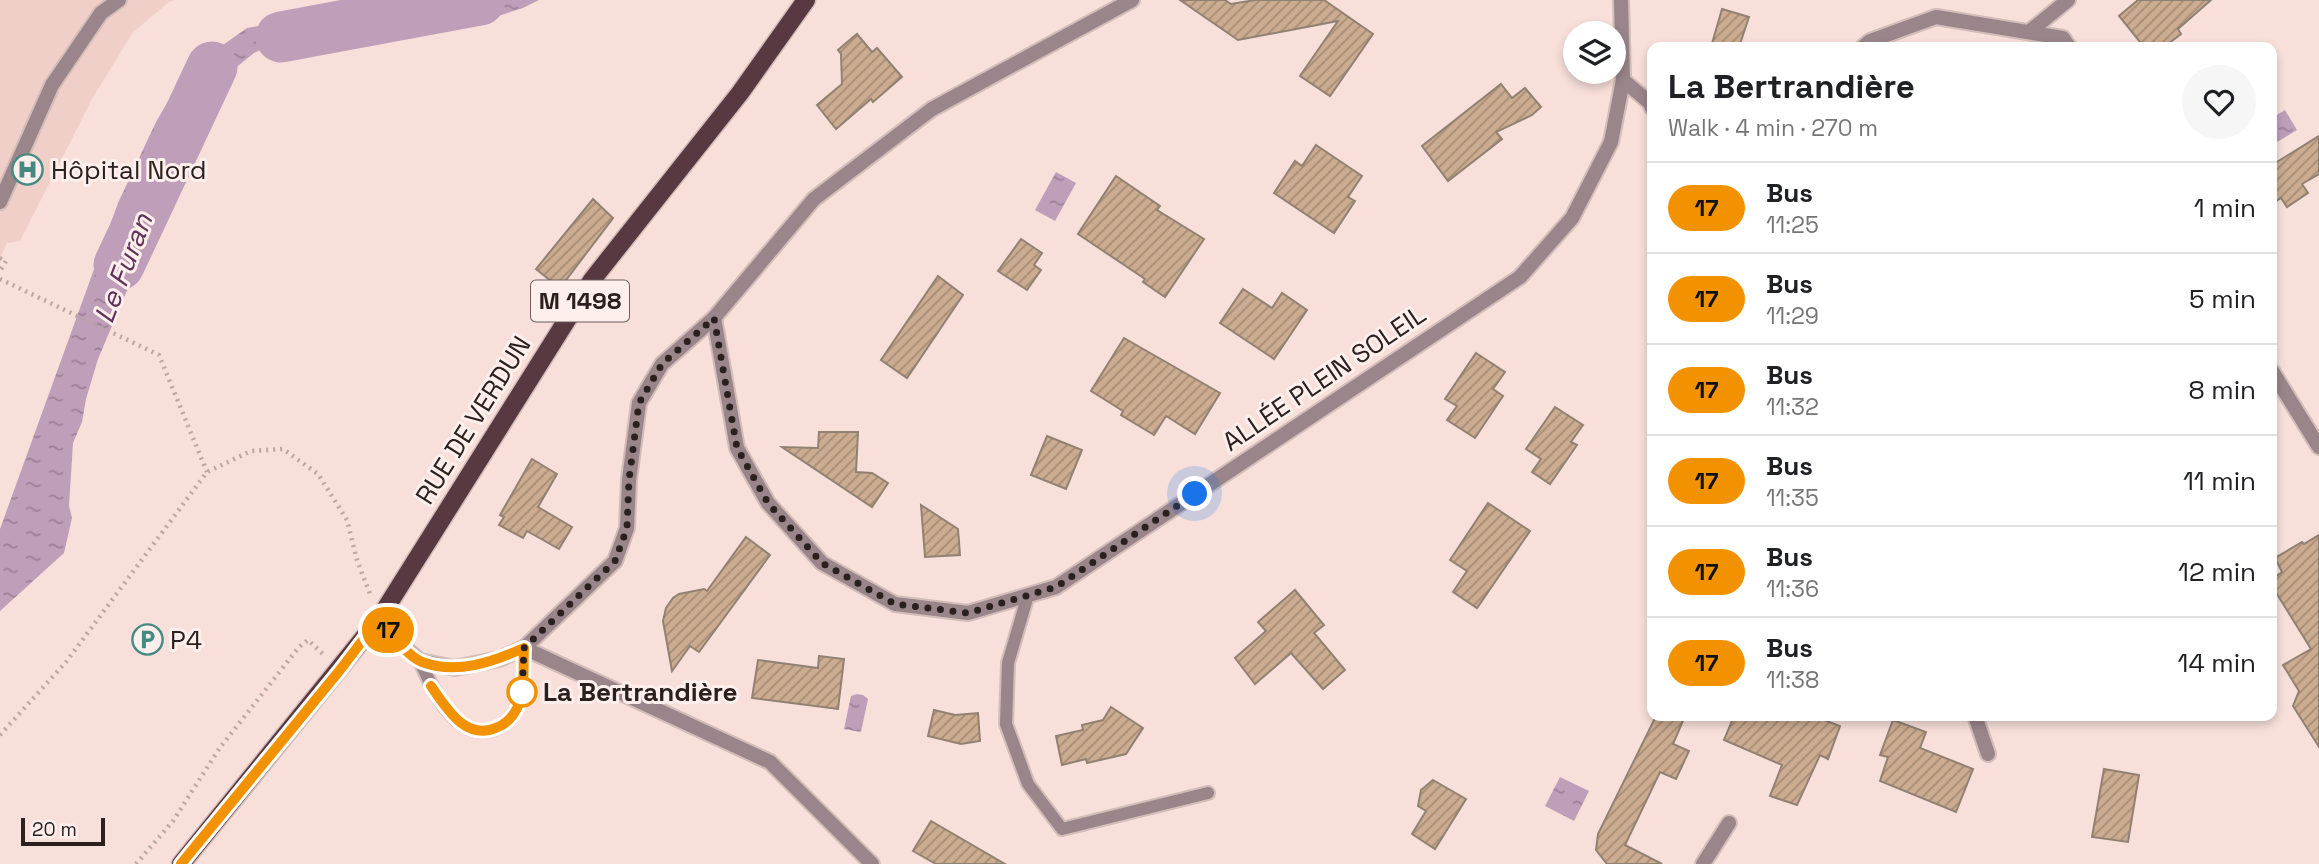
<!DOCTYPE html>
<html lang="en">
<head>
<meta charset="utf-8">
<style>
	:root { --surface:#fff; --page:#f6f6f6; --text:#202124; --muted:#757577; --line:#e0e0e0 }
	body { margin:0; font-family:"Space Grotesk",sans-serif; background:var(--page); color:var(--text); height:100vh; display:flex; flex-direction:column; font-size:26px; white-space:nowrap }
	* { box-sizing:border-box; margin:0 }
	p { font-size:23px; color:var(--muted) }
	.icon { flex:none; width:38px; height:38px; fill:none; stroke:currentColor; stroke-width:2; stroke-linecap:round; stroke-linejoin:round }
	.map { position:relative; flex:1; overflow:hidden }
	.sheet { position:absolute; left:1647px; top:42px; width:630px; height:679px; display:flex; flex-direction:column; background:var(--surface); border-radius:14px; box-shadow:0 4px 10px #0003 }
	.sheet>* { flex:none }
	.badge { padding:0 14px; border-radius:23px; font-size:24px; line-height:46px }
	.tools { position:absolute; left:1563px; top:21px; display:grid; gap:14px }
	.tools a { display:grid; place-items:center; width:63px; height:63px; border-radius:50%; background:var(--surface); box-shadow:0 4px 10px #0003; font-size:35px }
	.scale { position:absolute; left:21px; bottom:18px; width:84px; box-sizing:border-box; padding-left:7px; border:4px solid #2a211f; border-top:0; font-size:19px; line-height:24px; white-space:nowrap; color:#2a211f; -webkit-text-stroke:5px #feefec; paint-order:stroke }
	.you { position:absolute; width:35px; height:35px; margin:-18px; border:5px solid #fff; border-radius:50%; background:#1a73e8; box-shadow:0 0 0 10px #1a73e833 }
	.map>.badge { position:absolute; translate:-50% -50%; box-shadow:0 0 0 4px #fff }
	.round { display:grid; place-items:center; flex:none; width:74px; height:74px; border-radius:37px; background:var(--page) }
	.summary { display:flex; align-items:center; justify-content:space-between; height:119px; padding:0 21px }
	h1 { font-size:33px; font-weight:700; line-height:52px }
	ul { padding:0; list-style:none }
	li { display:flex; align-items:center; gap:21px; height:91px; padding:0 21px; border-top:2px solid var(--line) }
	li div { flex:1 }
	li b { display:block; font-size:26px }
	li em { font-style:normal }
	li .badge { min-width:77px; font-weight:700; text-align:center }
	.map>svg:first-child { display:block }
</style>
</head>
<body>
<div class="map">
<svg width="2319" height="864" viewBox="0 0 2319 864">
	<defs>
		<pattern id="water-ripples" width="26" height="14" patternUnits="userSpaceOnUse" patternTransform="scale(1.75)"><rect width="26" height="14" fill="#bf9eb9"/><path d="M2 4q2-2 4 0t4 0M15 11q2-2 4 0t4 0" fill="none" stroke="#9b8096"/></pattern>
		<pattern id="building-hatch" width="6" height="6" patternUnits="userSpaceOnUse" patternTransform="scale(1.75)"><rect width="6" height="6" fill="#ccac90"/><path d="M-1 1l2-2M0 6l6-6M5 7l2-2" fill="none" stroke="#a68c75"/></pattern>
	</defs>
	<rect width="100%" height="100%" fill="#f8dfda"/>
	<polygon fill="#f0cfc9" points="0,0 175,0 169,2 133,32 92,99 20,241 7,243 0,258"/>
	<g fill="url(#water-ripples)">
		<polygon points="485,0 539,0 523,8 464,27 428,35 357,43 293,35 254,53 218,82 193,112 153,185 131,281 98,359 86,399 82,422 73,443 69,506 72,518 64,553 0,611 0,529 118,203 156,122 174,91 210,54 247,28 313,17 363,27 383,26"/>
		<polygon points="2285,110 2297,130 2272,145 2272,118"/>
		<polygon points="1056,172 1076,183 1055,221 1035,210"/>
		<polygon points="857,694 863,695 868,699 861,732 844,729 851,696"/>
		<polygon points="1560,777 1589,791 1574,821 1545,806"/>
	</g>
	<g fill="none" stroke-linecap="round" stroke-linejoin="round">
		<g stroke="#bf9eb9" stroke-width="51">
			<polyline points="281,37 480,0"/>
			<polyline points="119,265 212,67"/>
		</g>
	</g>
	<g fill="url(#building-hatch)" stroke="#908173" stroke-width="2">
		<polygon points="1180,0 1225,0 1231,4 1255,0 1324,0 1373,34 1330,96 1300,76 1338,21 1238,40"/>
		<polygon points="2138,0 2211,0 2178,29 2181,34 2164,47 2144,47 2119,16"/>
		<polygon points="1722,9 1749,17 1739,47 1711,47"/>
		<polygon points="857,34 872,52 877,48 902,77 873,102 871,99 836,129 817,105 842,84 841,54 838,50"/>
		<polygon points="1501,84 1512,98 1525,88 1541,107 1532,115 1496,132 1502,139 1448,181 1422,146"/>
		<polygon points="2319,136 2319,174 2302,184 2308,193 2287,207 2281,198 2272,204 2272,165"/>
		<polygon points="1316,145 1362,176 1348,197 1355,201 1334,233 1274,193 1295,161 1302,166"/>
		<polygon points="1116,176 1160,206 1157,210 1204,239 1165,297 1143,282 1145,279 1078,234"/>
		<polygon points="593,199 613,218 560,288 536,269"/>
		<polygon points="1021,239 1042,253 1034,265 1041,270 1027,290 998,271"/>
		<polygon points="938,276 963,295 907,378 881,360"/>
		<polygon points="1243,289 1272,308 1282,293 1307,310 1274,359 1220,323"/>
		<polygon points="1124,338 1220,393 1195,434 1166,416 1154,435 1121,415 1123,411 1091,391"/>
		<polygon points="1476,353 1505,372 1493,389 1503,396 1475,438 1447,420 1457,406 1445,399"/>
		<polygon points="1555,407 1583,425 1571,442 1577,445 1550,484 1532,472 1541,459 1526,449"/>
		<polygon points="819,432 858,432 856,472 872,473 888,483 872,507 782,447 818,448"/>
		<polygon points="1047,436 1082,450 1066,489 1031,475"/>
		<polygon points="532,459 557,474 538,507 572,527 559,549 527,531 523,538 499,525 504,517 500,515"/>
		<polygon points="1488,503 1530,531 1477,608 1453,592 1467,571 1450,560"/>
		<polygon points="921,505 958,529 960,555 925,557"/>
		<polygon points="2319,535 2319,747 2293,706 2299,691 2283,665 2311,649 2272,586 2272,579 2282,572 2275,558 2302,542 2304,544"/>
		<polygon points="746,537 770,555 699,652 690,646 672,671 663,621 666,608 673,598 679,594 704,589 707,591"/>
		<polygon points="1295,590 1324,625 1314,633 1345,670 1323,689 1291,653 1255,684 1235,658 1266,631 1258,622"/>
		<polygon points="819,656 844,659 838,709 752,698 758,660 818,668"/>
		<polygon points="1111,707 1143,728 1126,754 1087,763 1086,759 1062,765 1056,736 1083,730 1082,725 1103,720"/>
		<polygon points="934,710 955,715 978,713 980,741 961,744 928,736"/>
		<polygon points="1656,716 1685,716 1673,744 1689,751 1676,779 1660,772 1625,845 1662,864 1607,864 1596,850 1598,834"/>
		<polygon points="1734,716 1814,716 1840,726 1828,759 1820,755 1797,805 1770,796 1782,765 1724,740"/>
		<polygon points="1893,720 1926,732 1920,748 1973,769 1956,812 1880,781 1888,757 1880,755"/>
		<polygon points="2104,769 2139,775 2128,842 2092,837"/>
		<polygon points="1433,780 1466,799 1435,849 1412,834 1426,811 1418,806 1421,790"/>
		<polygon points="931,821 1005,864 936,864 913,851"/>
	</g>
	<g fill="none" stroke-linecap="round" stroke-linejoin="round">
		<defs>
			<g id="lane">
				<polyline points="1028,595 1008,663 1006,724 1028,784 1062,829 1208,793"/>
				<path d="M420,661C433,691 459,746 499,727C510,721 518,709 521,697C525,682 523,663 524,648"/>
			</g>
			<g id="street">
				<polyline points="2029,32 2068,0"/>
				<polyline points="1863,47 1870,41 1936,17 2063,38 2069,47"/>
				<polyline points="1623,80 1650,103 1652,108"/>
				<polyline points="0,202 52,85 101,13 119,0"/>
				<polyline points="714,318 737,448 768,503 822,563 895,604 968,613 1056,587 1520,277 1572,218 1611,142 1623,80 1621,0"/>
				<polyline points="2272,371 2319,447"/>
				<polyline points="379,619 396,640 420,661 455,668 499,659 524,648 615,561 627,528 629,480 639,403 662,364 714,318 814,199 932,109 1132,0"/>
				<polyline points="524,648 770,762 872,864"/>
				<polyline points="1975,716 1988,754"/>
				<polyline points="1703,864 1729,823"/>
			</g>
			<polyline id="primary" points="181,864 379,619 592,280 740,93 806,0"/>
		</defs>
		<use href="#lane" stroke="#d3bdb8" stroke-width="16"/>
		<use href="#street" stroke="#d3bdb8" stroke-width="18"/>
		<use href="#primary" stroke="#d3bdb8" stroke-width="21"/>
		<g stroke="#b9a5a1" stroke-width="4.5" stroke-dasharray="2 5" stroke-linecap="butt">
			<polyline points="0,258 6,261 0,271"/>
			<polyline points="0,279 159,355 207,472"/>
			<polyline points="0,735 66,662 207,472 251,451 283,449 318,474 347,520 357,560 370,594"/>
			<polyline points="136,864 173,821 219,749 299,647 308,640 324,655"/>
		</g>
		<use href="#lane" stroke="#99858a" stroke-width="12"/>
		<use href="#street" stroke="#99858a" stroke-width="14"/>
		<use href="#primary" stroke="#583941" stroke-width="18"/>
	</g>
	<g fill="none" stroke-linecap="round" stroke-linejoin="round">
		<defs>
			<path id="line" d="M181,864L340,670L379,619C389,632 407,656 422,662C457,675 492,662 524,648C523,663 525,682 521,697C518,710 510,722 498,727C466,742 447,709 431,686"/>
		</defs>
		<use href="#line" stroke="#fff" stroke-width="16"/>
		<use href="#line" stroke="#f39200" stroke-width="10"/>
		<polyline stroke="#2a211f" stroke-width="7" stroke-dasharray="0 12.6" points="522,692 522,695 524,648 615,561 627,528 629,480 639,403 662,364 714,318 737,448 768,503 822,563 895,604 968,613 1056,587 1195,494"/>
	</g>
	<defs>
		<symbol id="hospital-ring" viewBox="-11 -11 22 22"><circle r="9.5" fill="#feefec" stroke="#448a82" stroke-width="1.5"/><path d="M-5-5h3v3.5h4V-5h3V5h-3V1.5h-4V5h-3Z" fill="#448a82"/></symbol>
		<symbol id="parking-ring" viewBox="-11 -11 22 22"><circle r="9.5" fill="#feefec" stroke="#448a82" stroke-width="1.5"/><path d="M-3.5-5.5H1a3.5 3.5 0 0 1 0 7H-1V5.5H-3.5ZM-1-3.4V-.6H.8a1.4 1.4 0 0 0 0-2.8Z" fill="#448a82"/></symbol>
	</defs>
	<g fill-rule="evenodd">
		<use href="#hospital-ring" x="10" y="152" width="35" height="35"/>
		<use href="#parking-ring" x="130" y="622" width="35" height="35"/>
	</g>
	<circle fill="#fff" stroke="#f39200" stroke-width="3.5" cx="522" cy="692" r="14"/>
	<g text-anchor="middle" stroke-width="6" stroke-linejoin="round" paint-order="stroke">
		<rect fill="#feefec" stroke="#6a5f5c" stroke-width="2" x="531" y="280.5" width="98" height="41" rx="5"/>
		<g font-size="24" font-weight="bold" fill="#2a211f">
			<text x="580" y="309">M 1498</text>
		</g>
		<g font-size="26" fill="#2a211f" stroke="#feefec" text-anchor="start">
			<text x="51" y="179">Hôpital Nord</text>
			<text x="170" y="649">P4</text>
		</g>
		<g font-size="26" fill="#2a211f" stroke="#feefec">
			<text transform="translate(1324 378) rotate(-34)" y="9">ALLÉE PLEIN SOLEIL</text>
			<text transform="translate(473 420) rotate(-58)" y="9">RUE DE VERDUN</text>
		</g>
		<g font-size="26" font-weight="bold" fill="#2a211f" stroke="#feefec" text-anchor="start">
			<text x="543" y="701">La Bertrandière</text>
		</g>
		<g font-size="28" font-style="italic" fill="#5f3359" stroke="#feefec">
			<text transform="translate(123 268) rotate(-69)" y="10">Le Furan</text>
		</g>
	</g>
</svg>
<div class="tools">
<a><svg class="icon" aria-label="layers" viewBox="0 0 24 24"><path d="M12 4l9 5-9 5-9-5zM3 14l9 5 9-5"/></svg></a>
</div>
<div class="scale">20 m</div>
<div class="you" style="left:1195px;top:494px"></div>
<b class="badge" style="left:388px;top:630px;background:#f39200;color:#111">17</b>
<section class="sheet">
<div class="summary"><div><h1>La Bertrandière</h1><p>Walk · 4 min · 270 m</p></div><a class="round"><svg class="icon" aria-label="heart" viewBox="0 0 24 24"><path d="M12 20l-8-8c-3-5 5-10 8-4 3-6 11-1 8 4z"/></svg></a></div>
<ul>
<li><span class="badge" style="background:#f39200;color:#111">17</span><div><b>Bus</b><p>11:25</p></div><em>1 min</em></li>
<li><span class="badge" style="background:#f39200;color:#111">17</span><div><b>Bus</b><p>11:29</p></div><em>5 min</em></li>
<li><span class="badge" style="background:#f39200;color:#111">17</span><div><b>Bus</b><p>11:32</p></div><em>8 min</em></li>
<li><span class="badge" style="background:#f39200;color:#111">17</span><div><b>Bus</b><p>11:35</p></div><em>11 min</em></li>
<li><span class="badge" style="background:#f39200;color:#111">17</span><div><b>Bus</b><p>11:36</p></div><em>12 min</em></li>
<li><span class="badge" style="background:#f39200;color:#111">17</span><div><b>Bus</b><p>11:38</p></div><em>14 min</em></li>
</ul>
</section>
</div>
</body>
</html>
